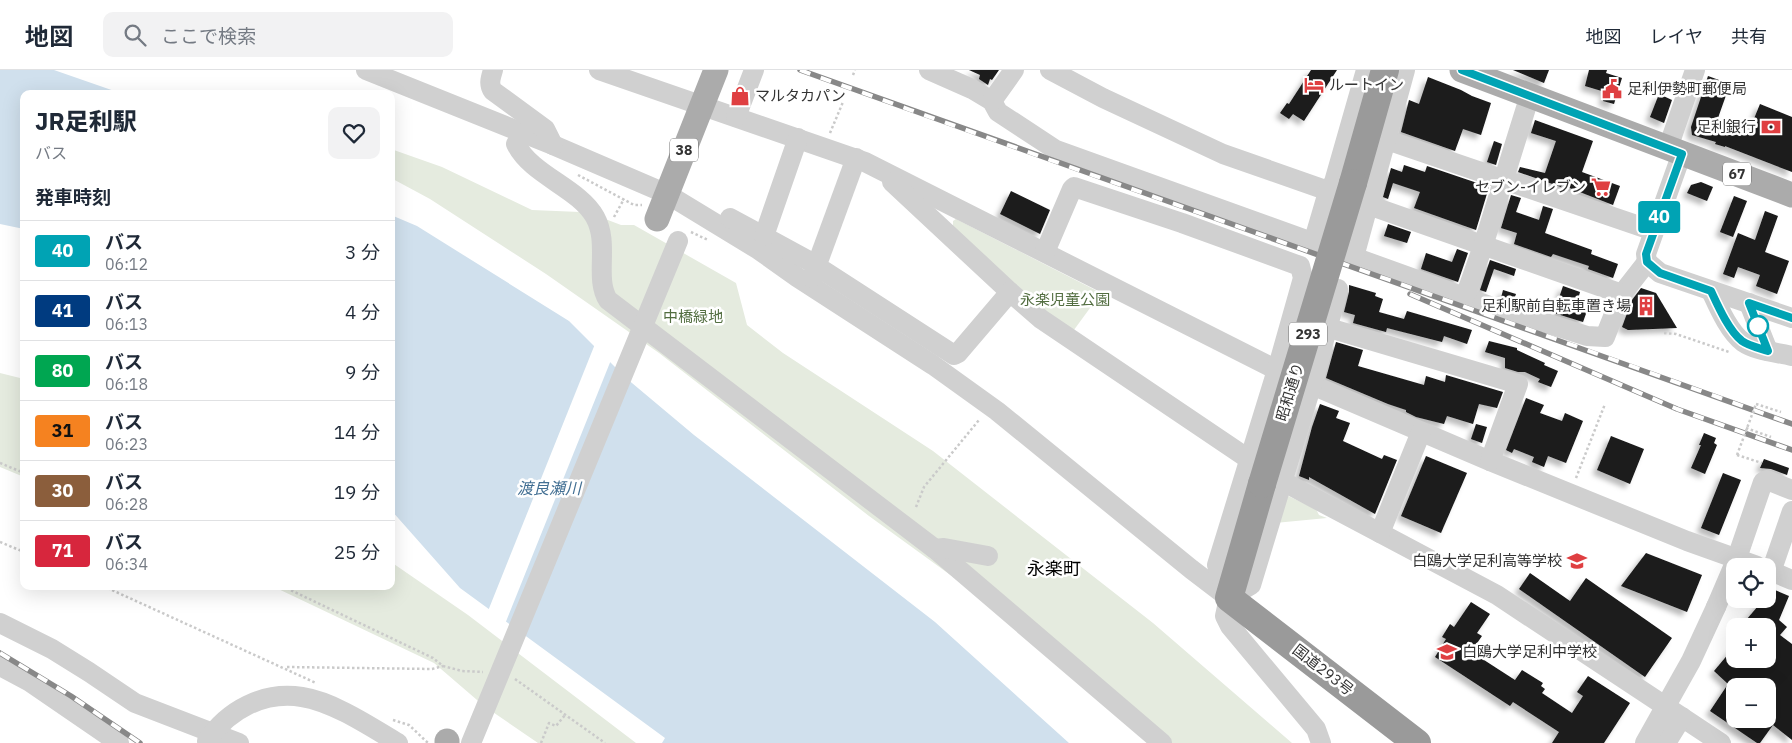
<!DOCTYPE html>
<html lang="ja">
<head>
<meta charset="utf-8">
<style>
	:root { --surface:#fff; --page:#f2f2f3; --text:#1f2937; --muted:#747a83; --line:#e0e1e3 }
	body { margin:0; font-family:"IBM Plex Sans","Noto Sans JP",sans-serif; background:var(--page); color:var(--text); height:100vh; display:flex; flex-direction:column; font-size:19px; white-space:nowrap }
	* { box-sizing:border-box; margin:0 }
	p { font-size:16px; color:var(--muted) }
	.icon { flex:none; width:28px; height:28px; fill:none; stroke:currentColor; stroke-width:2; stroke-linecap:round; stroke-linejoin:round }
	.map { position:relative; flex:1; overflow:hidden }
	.panel { position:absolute; left:20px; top:20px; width:375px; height:500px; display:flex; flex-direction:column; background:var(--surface); border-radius:10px; box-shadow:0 5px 20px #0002 }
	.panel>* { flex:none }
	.badge { padding:0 10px; border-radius:4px; font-size:18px; line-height:32px }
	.fabs { position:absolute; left:1726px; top:488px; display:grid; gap:10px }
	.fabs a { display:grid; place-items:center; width:50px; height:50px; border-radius:10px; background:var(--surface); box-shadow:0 5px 20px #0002; font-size:25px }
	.map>.badge { position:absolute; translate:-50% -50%; box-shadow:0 0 0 2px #fff }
	h2 { padding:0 15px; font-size:19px; line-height:45px }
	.round { display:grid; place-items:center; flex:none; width:52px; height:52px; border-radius:10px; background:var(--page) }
	.headline { display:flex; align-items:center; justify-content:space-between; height:85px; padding:0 15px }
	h1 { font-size:24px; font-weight:800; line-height:38px }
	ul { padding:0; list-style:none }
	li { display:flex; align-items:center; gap:15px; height:60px; padding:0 15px; border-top:1px solid var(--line) }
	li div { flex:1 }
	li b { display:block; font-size:19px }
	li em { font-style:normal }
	li .badge { min-width:55px; font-weight:700; text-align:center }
	header { display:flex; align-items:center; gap:30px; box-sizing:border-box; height:70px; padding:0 25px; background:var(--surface); border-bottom:1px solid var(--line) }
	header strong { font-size:24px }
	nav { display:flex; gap:28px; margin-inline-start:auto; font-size:18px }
	.search { width:350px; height:45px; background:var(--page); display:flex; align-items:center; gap:12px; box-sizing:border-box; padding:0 18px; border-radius:10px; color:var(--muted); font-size:19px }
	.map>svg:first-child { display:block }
</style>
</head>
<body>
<header>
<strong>地図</strong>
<div class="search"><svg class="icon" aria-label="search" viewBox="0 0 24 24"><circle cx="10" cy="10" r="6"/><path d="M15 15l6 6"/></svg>ここで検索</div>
<nav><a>地図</a><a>レイヤ</a><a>共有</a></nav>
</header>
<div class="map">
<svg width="1792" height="673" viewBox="0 0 1792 673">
	<defs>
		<filter id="shadow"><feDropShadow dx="-4.5" dy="4.5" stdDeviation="2.5" flood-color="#0004"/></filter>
	</defs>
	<rect width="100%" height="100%" fill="#fff"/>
	<g fill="#e5ebdf">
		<polygon points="391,79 442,97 532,140 580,142 600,147 621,155 634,155 736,213 747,255 783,283 933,381 1153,553 1292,673 1154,673 989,533 869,446 659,283 546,204 430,129 391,108"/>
		<polygon points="956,149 1101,223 1071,264 953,158 953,151"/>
		<polygon points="0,303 24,309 24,407 0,397"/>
		<polygon points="1286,425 1316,439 1319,445 1327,448 1275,453"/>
		<polygon points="391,492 468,545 636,673 538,673 484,636 434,593 272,516 391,516"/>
	</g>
	<g fill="#d0e0ed">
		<polygon points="0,0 54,0 123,24 24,24 24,159 0,154"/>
		<polygon points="391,145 417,156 569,251 626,308 694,365 935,552 1069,673 662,673 665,668 460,518 391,440"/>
	</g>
	<polygon fill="#fff" points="595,274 611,290 505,554 488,541"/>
	<g fill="#1a1a1a" fill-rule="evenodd" filter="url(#shadow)">
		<polygon points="969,0 999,0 992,10 990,9 988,15 979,9 980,5"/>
		<polygon points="1311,0 1337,0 1304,51 1293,44 1289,49 1280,43 1287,33 1289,34"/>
		<polygon points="1513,0 1549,0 1544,13"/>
		<polygon points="1589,0 1607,0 1606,3 1622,8 1614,34 1603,31 1605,22 1585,16"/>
		<polygon points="1708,6 1730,14 1718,48 1749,61 1760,34 1792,47 1792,102 1725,76 1725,77 1715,74 1716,72 1692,65 1691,57"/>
		<polygon points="1428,7 1461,20 1472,26 1491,33 1481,65 1463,59 1455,81 1401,62 1409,30 1419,34"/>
		<polygon points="1659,24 1672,30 1664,53 1650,47"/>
		<polygon points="1535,50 1593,71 1582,102 1620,116 1613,135 1562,115 1561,117 1518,102 1520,97 1545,103 1556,71 1531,63"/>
		<polygon points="1494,71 1502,74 1496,95 1487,92"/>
		<polygon points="1404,95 1425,102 1427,96 1489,117 1476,160 1414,138 1420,122 1393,113 1388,129 1383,127 1391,98 1402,102"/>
		<polygon points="1701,112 1713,117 1707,131 1687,123 1691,115"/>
		<polygon points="1011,121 1050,140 1040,164 1000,144"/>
		<polygon points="1511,125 1521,128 1516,142 1539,150 1543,136 1553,139 1545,163 1592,180 1591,184 1618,194 1613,208 1588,199 1589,196 1553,184 1551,187 1514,174 1517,163 1501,158"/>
		<polygon points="1734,126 1747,131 1733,167 1720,162"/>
		<polygon points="1765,141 1778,146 1765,182 1789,191 1777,224 1756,216 1760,205 1738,197 1734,208 1723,204 1738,163 1755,170"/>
		<polygon points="1388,154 1411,162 1407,173 1384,166"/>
		<polygon points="1457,179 1468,183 1458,212 1421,199 1426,183 1452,192"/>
		<polygon points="1490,190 1516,199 1514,206 1494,199 1486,222 1480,220"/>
		<polygon points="1349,215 1376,223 1375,226 1383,229 1379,242 1404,249 1407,241 1472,260 1467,274 1444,266 1442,272 1387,258 1386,262 1353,253 1355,245 1344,242 1349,222"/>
		<polygon points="1563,216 1580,222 1576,237 1587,241 1583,252 1554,243"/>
		<polygon points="1641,218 1656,223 1677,258 1628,260 1622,257 1632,230"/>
		<polygon points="1503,220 1516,224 1513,232 1501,228"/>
		<polygon points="1489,271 1517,278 1517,280 1545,293 1544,295 1558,301 1551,317 1538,312 1540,309 1525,302 1518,302 1505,298 1505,288 1485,282"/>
		<polygon points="1336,272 1363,280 1358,296 1424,315 1426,306 1445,312 1446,305 1503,322 1497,338 1479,334 1473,354 1447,346 1444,354 1416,347 1406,342 1406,340 1388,334 1326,308"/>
		<polygon points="1526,328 1544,335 1540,343 1562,351 1565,343 1583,351 1566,393 1548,386 1544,397 1532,392 1534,387 1514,379 1512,383 1506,380"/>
		<polygon points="1320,334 1339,341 1336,348 1350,353 1343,371 1382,389 1384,385 1397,390 1375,444 1309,407 1309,410 1299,406 1312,357"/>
		<polygon points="1476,354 1487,357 1482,373 1471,369"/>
		<polygon points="1704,363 1716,368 1714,373 1717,375 1705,404 1691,398 1701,375 1699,375"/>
		<polygon points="1611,366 1644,379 1630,414 1597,400"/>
		<polygon points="1426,386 1467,403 1441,463 1401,446"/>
		<polygon points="1764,389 1789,398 1787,405 1771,399 1760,398"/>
		<polygon points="1723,403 1741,410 1719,465 1701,458"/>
		<polygon points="1646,483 1702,505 1687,542 1621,516"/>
		<polygon points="1530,503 1570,531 1586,508 1672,568 1645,607 1519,519"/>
		<path d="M1768,517L1789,526L1779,550L1787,557L1780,565L1792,574V670L1773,655L1760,673H1757L1710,641L1728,614L1714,601L1735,576V589H1751L1757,593L1761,589H1768V556H1741L1764,529H1768ZM1735,616H1768V649H1735Z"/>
		<polygon points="1471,532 1490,544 1477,563 1482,566 1475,576 1488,584 1484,590 1515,610 1522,600 1543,613 1541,616 1545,619 1542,623 1572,643 1583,626 1577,622 1588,606 1630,633 1604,673 1552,673 1559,662 1513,632 1510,636 1435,587 1446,569 1442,567 1450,554 1454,557"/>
	</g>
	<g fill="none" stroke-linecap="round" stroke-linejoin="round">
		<g stroke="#cacaca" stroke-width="2.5" stroke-dasharray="2.5 2.5" stroke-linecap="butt">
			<polyline points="853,5 855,0"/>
			<polyline points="830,63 843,32"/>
			<polyline points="578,105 634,135 642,135"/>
			<polyline points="614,147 624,129"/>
			<polyline points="691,162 708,170"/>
			<polyline points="1664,263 1676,264 1729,282"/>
			<polyline points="1756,334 1781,342"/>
			<polyline points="1746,358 1771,367"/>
			<polyline points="1737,385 1762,393"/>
			<polyline points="0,393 24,403"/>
			<polyline points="1576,408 1605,334"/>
			<polyline points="916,437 924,417 979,350"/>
			<polyline points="0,472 24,482"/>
			<polyline points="103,516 316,613"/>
			<polyline points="282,516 433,588 443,596 462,601 483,602"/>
			<polyline points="287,597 432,599 443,596"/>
			<polyline points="515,609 605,673"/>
			<polyline points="393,650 409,655 428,673"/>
			<polyline points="541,673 549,653 556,656 565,645"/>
		</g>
		<g stroke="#d0d0d0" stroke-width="20">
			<polyline points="366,0 553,75 667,124 759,180 797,207 933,295 997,341 1191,499 1229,528"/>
			<path d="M493,0C491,7 488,14 493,21L545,59L553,75"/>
			<polyline points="599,0 865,92 1277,300 1490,391 1687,471 1757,496"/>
			<polyline points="929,0 972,19 992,31 998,42 1056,80 1523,248 1546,253 1587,266 1605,267 1622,224 1647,192"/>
			<polyline points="1050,0 1103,28 1223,84 1622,224"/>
			<polyline points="992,31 1014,0"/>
			<polyline points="736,47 754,0"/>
			<polyline points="1387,70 1654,161"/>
			<path d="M516,74C531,105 579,118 595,147C610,174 594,208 608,230L935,479L1162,673"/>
			<polyline points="1668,78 1695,0"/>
			<polyline points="1682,83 1646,184 1647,192 1660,203 1792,248"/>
			<polyline points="892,112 1010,222 1041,249 1250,390 1282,411 1497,525 1721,673"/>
			<polyline points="730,148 811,192"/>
			<polyline points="764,166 798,68"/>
			<polyline points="1313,173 1328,122 1334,112 1366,0"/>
			<polyline points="1045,182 1072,119 1074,117 1182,153 1300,196 1303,208 1277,300 1217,495 1229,528 1225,546 1230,556 1316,659 1321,673"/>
			<polyline points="1354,187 1405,0"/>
			<polyline points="824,201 954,285 958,283 1010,222"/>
			<polyline points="812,208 856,88"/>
			<path d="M1711,221C1718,236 1729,262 1743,272C1756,281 1776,282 1792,286"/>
			<polyline points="1465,227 1483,176 1530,25"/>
			<polyline points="1749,233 1768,281"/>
			<polyline points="1329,258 1518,314 1490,391"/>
			<polyline points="1380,463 1421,362"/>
			<polyline points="935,479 944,478 988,486"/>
			<polyline points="1768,500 1792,510"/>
			<polyline points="1771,502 1792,441"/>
			<polyline points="1229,528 1251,515 1312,314 1338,219"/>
			<polyline points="1716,537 1737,488 1763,412 1767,410 1792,420"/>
			<polyline points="0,553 52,579 89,602 135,633 239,673"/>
			<polyline points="0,596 30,612 119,673"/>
			<path d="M207,671C228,640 263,621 302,627C334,632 371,657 398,673"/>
			<polyline points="1666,673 1682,647"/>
		</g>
		<g stroke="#ababab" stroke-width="25">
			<polyline points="1462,0 1792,125"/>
			<polyline points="657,149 716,0"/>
			<polyline points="447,673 447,671"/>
		</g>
		<g stroke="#9a9a9a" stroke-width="28">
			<polyline points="1353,113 1385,0"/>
			<polyline points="1262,414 1229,528 1417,673"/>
		</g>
		<defs>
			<g id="rail">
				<path d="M800,0C1130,120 1462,234 1792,354"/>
				<polyline points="1410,224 1677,339 1792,380"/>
				<polyline points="0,583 71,626 140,673"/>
			</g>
		</defs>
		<use href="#rail" stroke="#888" stroke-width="5.5"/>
		<use href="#rail" stroke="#fff" stroke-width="4" stroke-dasharray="11" stroke-linecap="butt"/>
		<polyline stroke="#cacaca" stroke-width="2.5" stroke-dasharray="2.5 2.5" stroke-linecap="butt" points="1737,385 1756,334"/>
		<g stroke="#d0d0d0" stroke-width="20">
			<polyline points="471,673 678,171"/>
			<polyline points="1645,673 1691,591 1716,537"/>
		</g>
		<polyline stroke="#9a9a9a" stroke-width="28" points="1262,414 1353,113"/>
	</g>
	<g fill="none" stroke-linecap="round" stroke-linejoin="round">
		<defs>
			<path id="line" d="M1462,0L1682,84L1646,184L1647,192L1660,203L1711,221C1718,236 1729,261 1742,271C1749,276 1759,278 1768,281L1749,233L1792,248"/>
		</defs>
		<use href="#line" stroke="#fff" stroke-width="11"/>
		<use href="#line" stroke="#00a3b4" stroke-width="8"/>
	</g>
	<defs>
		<symbol id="hotel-bare" viewBox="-9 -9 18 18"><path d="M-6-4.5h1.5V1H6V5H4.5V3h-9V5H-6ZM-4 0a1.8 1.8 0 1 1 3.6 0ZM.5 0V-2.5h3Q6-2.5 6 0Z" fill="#df3f41" stroke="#fff" stroke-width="2.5" paint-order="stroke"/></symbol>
		<symbol id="civic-bare" viewBox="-9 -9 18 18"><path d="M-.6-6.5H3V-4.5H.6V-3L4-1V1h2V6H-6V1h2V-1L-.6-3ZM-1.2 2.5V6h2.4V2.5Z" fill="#df3f41" stroke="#fff" stroke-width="2.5" paint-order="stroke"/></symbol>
		<symbol id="shop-bare" viewBox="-9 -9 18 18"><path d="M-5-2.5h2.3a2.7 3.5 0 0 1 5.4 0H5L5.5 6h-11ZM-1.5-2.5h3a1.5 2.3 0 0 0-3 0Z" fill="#df3f41" stroke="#fff" stroke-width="2.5" paint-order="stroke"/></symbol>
		<symbol id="bank-bare" viewBox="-9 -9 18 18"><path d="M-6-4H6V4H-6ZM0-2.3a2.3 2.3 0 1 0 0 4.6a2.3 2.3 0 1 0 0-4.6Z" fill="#df3f41" stroke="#fff" stroke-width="2.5" paint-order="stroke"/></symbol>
		<symbol id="supermarket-bare" viewBox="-9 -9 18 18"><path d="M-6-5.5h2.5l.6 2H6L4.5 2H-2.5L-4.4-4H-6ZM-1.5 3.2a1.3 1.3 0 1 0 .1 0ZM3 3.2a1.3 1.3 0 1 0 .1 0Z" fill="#df3f41" stroke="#fff" stroke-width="2.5" paint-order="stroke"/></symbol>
		<symbol id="building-bare" viewBox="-9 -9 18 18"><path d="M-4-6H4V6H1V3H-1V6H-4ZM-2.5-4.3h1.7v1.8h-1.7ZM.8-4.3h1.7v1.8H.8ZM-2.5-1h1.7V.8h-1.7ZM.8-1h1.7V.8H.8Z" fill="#df3f41" stroke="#fff" stroke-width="2.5" paint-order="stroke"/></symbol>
		<symbol id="school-bare" viewBox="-9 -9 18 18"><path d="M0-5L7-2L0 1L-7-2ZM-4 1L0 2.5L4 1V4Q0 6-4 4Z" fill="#df3f41" stroke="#fff" stroke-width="2.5" paint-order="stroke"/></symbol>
	</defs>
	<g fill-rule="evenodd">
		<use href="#hotel-bare" x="1300" y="1" width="28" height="28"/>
		<use href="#civic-bare" x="1598" y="5" width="28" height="28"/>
		<use href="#shop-bare" x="726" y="12" width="28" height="28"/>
		<use href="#bank-bare" x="1757" y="43" width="28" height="28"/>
		<use href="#supermarket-bare" x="1587" y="103" width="28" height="28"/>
		<use href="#building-bare" x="1632" y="222" width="28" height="28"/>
		<use href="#school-bare" x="1563" y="477" width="28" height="28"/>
		<use href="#school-bare" x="1433" y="568" width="28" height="28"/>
	</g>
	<circle fill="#fff" stroke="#00a3b4" stroke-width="2.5" cx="1758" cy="256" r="10"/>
	<g text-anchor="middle" stroke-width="5" stroke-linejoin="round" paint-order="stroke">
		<g fill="#fff" stroke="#707070" stroke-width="1">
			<rect x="670" y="68.5" width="28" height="23" rx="4"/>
			<rect x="1723" y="92.5" width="28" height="23" rx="4"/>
			<rect x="1289" y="252.5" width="38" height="23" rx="4"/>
		</g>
		<g font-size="14" font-weight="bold" fill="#333">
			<text x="684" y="85">38</text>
			<text x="1737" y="109">67</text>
			<text x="1308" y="269">293</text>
		</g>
		<g font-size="15" fill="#333" stroke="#fff" text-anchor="start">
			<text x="1329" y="20">ルートイン</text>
			<text x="1627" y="24">足利伊勢町郵便局</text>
			<text x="755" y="31">マルタカパン</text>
			<text x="1756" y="62" text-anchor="end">足利銀行</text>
			<text x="1586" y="122" text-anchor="end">セブン-イレブン</text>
			<text x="1631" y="241" text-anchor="end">足利駅前自転車置き場</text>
			<text x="1562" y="496" text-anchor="end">白鴎大学足利高等学校</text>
			<text x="1462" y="587">白鴎大学足利中学校</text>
		</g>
		<g font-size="15" fill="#536e41" stroke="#fff">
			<text x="1065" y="235">永楽児童公園</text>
			<text x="693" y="252">中橋緑地</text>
		</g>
		<g font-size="15" fill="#333" stroke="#fff">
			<text transform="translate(1290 322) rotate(-73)" y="5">昭和通り</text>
			<text transform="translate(1323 600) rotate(38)" y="5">国道293号</text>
		</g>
		<g font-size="16" font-style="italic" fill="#426f93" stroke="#fff">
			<text x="549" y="424">渡良瀬川</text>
		</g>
		<g font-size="18" fill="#000" stroke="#fff">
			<text x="1054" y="505">永楽町</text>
		</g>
	</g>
</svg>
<div class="fabs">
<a><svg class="icon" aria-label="locate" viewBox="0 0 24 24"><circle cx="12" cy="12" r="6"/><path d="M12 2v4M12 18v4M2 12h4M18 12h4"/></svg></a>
<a>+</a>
<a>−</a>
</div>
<b class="badge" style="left:1659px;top:147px;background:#00a3b4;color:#fff">40</b>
<section class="panel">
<div class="headline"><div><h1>JR足利駅</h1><p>バス</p></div><a class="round"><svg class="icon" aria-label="heart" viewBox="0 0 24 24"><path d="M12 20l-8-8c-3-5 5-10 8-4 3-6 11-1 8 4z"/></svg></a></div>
<h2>発車時刻</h2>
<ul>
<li><span class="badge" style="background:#00a3b4;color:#fff">40</span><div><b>バス</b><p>06:12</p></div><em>3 分</em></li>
<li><span class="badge" style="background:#003b80;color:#fff">41</span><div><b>バス</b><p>06:13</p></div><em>4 分</em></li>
<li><span class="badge" style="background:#00a651;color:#fff">80</span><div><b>バス</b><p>06:18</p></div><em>9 分</em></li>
<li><span class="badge" style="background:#f58220;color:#111">31</span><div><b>バス</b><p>06:23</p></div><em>14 分</em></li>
<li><span class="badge" style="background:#8b5e3c;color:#fff">30</span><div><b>バス</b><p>06:28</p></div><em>19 分</em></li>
<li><span class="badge" style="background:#d7263d;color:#fff">71</span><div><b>バス</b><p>06:34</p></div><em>25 分</em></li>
</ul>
</section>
</div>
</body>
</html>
